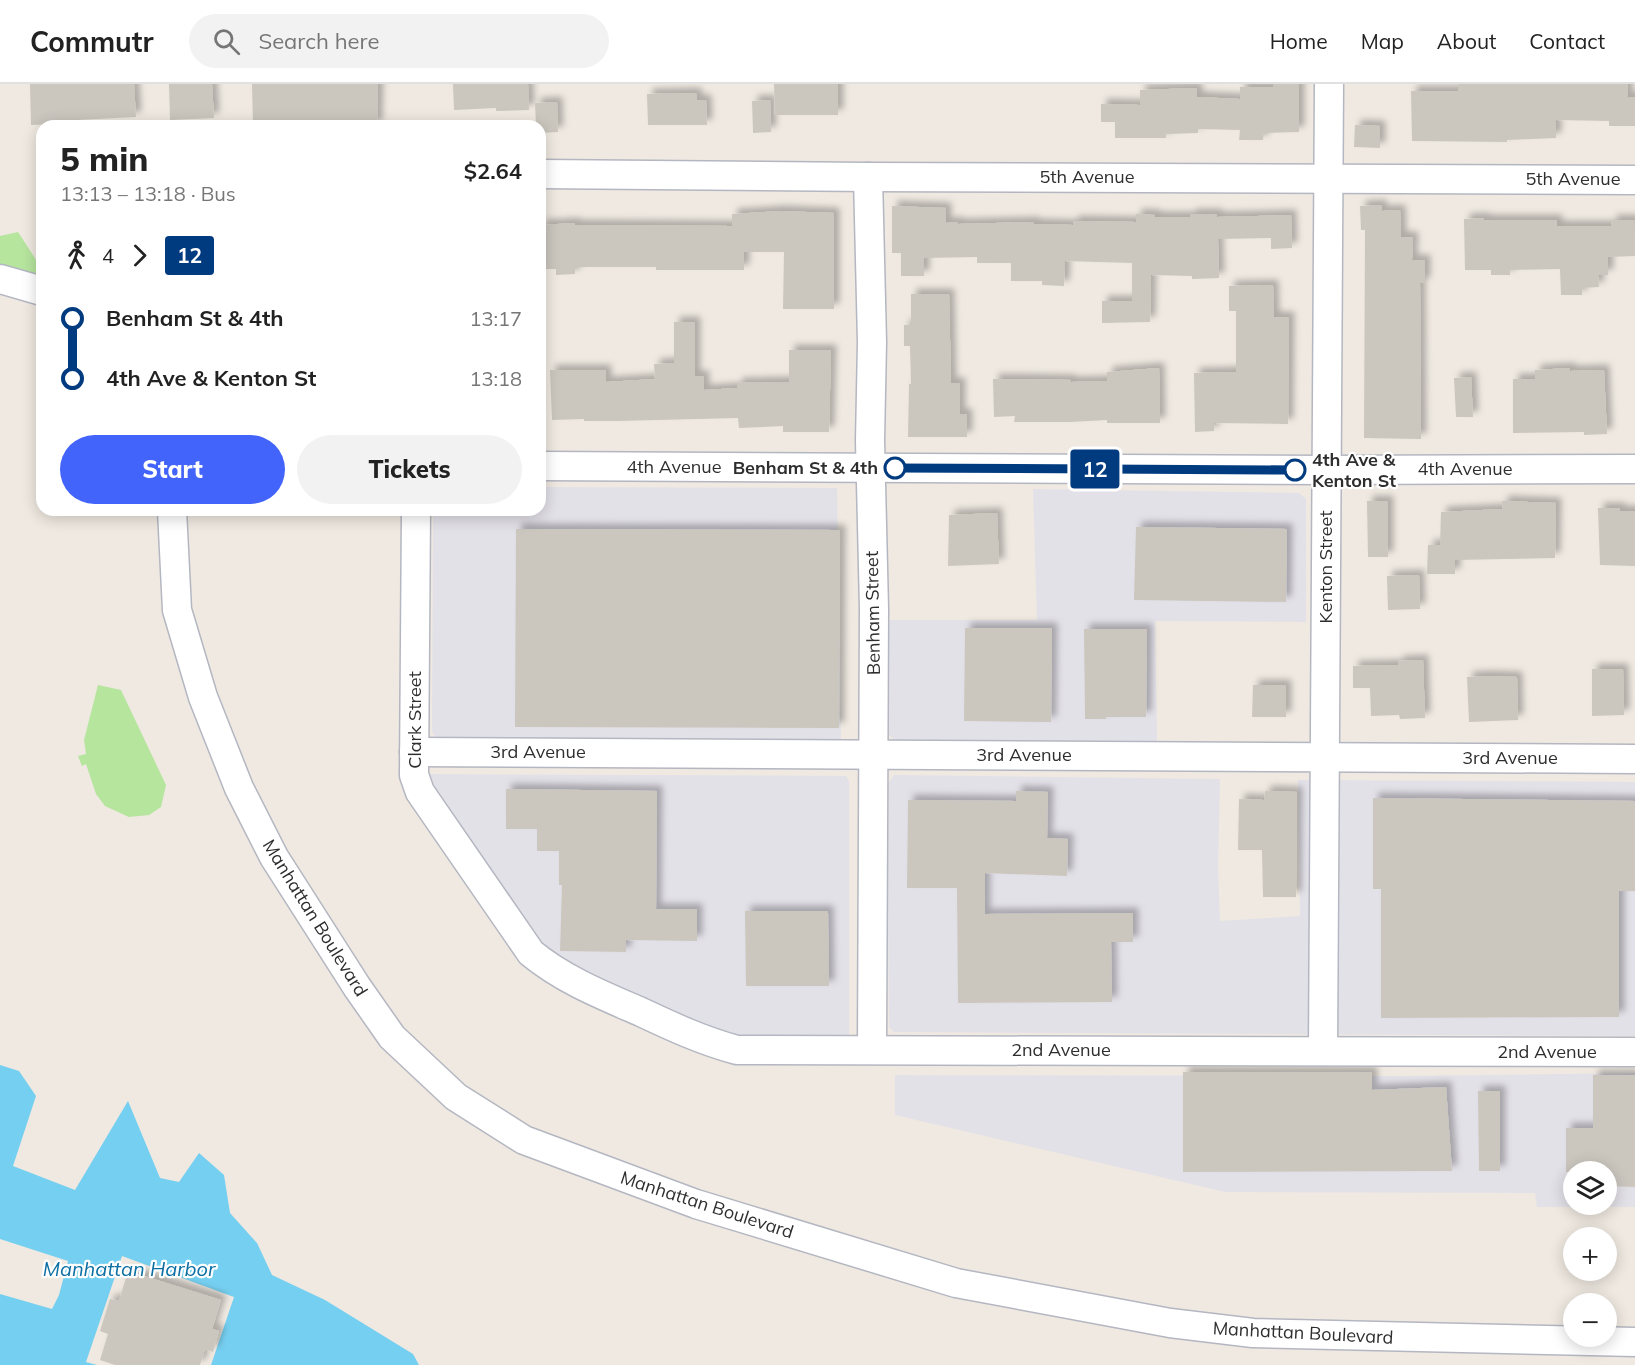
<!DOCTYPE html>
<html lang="en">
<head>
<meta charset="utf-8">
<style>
	:root { --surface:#fff; --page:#f2f2f2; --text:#222; --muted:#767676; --line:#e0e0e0; --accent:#4264fb }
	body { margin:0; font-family:Mulish,sans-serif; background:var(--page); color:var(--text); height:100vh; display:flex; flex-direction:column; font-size:22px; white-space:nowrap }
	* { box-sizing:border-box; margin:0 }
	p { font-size:20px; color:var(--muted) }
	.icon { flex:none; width:33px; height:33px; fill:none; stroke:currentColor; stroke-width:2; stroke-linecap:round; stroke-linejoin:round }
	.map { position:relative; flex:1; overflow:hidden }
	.sheet { position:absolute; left:36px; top:36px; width:510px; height:396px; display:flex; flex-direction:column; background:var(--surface); border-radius:18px; box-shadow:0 3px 15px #0003 }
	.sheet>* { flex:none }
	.badge { padding:0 12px; border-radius:4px; font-size:21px; line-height:39px }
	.tools { position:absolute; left:1563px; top:1077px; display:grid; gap:12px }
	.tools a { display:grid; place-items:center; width:54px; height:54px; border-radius:50%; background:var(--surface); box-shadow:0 3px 15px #0003; font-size:30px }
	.map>.badge { position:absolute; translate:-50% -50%; box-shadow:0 0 0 3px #fff }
	.legs { display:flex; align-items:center; gap:9px; height:66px; padding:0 24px; font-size:20px }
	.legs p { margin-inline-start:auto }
	.overview { display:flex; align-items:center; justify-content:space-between; height:102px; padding:0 24px }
	h1 { font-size:33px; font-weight:800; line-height:45px }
	.action { display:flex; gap:12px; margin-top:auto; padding:12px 24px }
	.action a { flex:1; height:69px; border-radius:36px; background:var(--accent); color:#fff; font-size:24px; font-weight:800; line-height:69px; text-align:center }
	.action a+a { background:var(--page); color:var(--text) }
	ul { padding:0 24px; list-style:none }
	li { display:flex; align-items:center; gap:21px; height:60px; font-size:22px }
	li i { display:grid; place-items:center; width:9px; height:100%; margin:0 8px; background:currentColor }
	li i::after { content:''; width:15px; height:15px; margin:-8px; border:4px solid; border-radius:50%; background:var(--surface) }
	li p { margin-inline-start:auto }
	li:first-child i { background:linear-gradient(#0000 50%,currentColor 0) }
	li:last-child i { background:linear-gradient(currentColor 50%,#0000 0) }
	header { display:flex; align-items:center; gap:36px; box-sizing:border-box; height:84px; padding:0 30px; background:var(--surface); border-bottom:2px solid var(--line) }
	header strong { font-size:28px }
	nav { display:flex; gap:33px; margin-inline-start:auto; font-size:21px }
	.search { width:420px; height:54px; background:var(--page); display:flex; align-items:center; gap:15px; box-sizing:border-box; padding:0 21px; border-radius:33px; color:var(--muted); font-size:22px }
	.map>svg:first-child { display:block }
</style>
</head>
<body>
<header>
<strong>Commutr</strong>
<div class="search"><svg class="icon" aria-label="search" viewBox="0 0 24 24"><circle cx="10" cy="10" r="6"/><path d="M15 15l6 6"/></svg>Search here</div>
<nav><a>Home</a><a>Map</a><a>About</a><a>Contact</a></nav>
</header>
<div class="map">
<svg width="1635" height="1281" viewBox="0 0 1635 1281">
	<defs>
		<filter id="shadow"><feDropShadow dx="5.5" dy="-5.5" stdDeviation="3" flood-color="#0004"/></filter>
	</defs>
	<rect width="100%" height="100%" fill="#efe9e1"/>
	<g fill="#e3e1e8" fill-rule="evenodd">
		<polygon points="540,403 837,404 841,657 436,654 432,648 433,426 540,426"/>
		<polygon points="1033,405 1299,409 1306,415 1306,538 1155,537 1157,657 896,657 889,651 889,536 1037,536"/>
		<polygon points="428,690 846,692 849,697 849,960 744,957 704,948 538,865 429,705"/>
		<polygon points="894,691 1220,695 1218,783 1220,837 1300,832 1298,696 1635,698 1635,952 894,948 889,943 887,701"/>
		<path d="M1635,989V1123H1537L1535,1109L1225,1108L895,1031V991L1405,992ZM1574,1088H1606V1120H1574Z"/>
	</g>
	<g fill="#b6e59e">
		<polygon points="18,148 42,185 42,201 0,189 0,152"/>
		<polygon points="98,601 121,606 166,701 161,723 149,731 129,733 105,722 96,710 86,680 82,682 78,672 86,670 84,656"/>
	</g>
	<polygon fill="#75cff0" points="0,981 19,987 36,1012 13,1082 75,1106 128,1017 160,1094 179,1098 199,1069 224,1091 230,1129 257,1159 272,1191 325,1216 413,1270 419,1281 0,1281"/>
	<g fill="#efe9e1">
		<polygon points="0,1155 68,1177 59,1211 52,1225 0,1210"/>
		<polygon points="122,1172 234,1213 211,1281 97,1281 86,1278"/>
	</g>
	<g fill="#cbc7bf" filter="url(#shadow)">
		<polygon points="30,0 134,0 136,33 57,37 57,40 31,41"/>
		<polygon points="169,0 212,0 214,34 170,36"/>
		<polygon points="252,0 378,0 377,42 253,41"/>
		<polygon points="453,0 528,0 529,26 496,27 496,24 454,26"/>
		<polygon points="774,0 838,0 838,31 775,31"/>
		<polygon points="1273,0 1299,0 1299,48 1264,49 1263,56 1239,56 1240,46 1198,45 1198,49 1166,50 1166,54 1115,54 1115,38 1101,38 1101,20 1140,21 1140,6 1197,4 1197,13 1240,15 1240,3 1273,3"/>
		<polygon points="1458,0 1628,0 1627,13 1635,13 1635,42 1609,42 1609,37 1556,36 1556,54 1507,56 1507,58 1412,57 1411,7 1458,7"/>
		<polygon points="696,9 697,16 706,16 707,41 648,41 647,10"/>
		<polygon points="770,16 771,48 753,49 752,17"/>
		<polygon points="557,18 558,48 540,49 540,42 536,42 535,19"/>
		<polygon points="1355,41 1380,42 1380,64 1354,63"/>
		<polygon points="1381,121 1382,127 1400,126 1401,153 1413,153 1412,176 1425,176 1425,199 1420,199 1421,355 1364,354 1365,146 1361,146 1360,122"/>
		<polygon points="892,122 946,124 946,139 958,138 958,140 1034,138 1034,140 1073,141 1073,137 1136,138 1136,130 1155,131 1155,133 1191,133 1190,130 1217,130 1217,133 1291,131 1292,164 1271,165 1271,154 1218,155 1219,194 1192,195 1192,192 1151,191 1150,238 1102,239 1102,217 1132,217 1132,179 1065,177 1064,202 1042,201 1042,197 1011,197 1011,179 977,179 977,173 924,174 924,192 901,192 901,169 892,169"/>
		<polygon points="780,127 834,129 834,225 783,225 784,168 744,168 744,186 656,186 656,183 575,183 575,190 556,191 556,185 540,185 540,141 575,139 575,141 732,142 732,130"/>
		<polygon points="1484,134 1484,136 1557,136 1557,142 1612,142 1611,136 1634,136 1635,172 1608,173 1608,191 1598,191 1599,203 1582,204 1582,211 1561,211 1560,185 1510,186 1510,191 1491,191 1491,186 1465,186 1464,135"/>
		<polygon points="1273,201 1274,233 1289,233 1288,340 1214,339 1214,347 1195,348 1194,289 1236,288 1236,227 1229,227 1229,202"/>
		<polygon points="911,210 949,210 951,299 960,299 960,330 967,330 967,353 908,353 909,300 911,300 910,262 904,262 904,241 911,241"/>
		<polygon points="674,238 695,238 695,292 704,292 704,306 737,304 737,299 789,298 789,266 831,266 829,348 783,348 783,342 739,344 738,334 617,337 584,337 584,335 552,336 550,286 606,286 606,298 655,295 654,280 674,279"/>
		<polygon points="1159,284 1160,339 1107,339 1107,336 1070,338 1014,338 1015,332 994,333 993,295 1071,296 1071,298 1107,297 1107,288"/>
		<polygon points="1570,284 1570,287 1604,286 1607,350 1584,351 1584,348 1513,349 1513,295 1535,295 1535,286"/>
		<polygon points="1471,293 1473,333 1456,333 1454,294"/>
		<polygon points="1367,417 1388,417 1388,473 1368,473"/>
		<polygon points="1502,417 1556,419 1555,474 1455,476 1455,490 1427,490 1428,461 1440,461 1441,428 1503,425"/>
		<polygon points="1598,424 1620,424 1620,427 1635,427 1635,482 1600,481"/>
		<polygon points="997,429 999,480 948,482 949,431"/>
		<polygon points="1136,443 1287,445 1286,518 1134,516"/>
		<polygon points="516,445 840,446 839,644 515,643"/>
		<polygon points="1419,491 1420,525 1388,526 1387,492"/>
		<polygon points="965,544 1052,544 1051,638 964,637"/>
		<polygon points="1084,545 1147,545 1146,633 1106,633 1106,635 1085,635"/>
		<polygon points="1423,576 1425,634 1400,635 1399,631 1371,632 1370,604 1353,604 1353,582 1398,581 1398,577"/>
		<polygon points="1592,585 1623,585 1624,631 1592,632"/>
		<polygon points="1485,592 1517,593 1518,636 1469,638 1467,593"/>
		<polygon points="1253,601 1286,601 1286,633 1252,633"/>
		<polygon points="506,705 657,707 656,825 697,825 697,857 626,856 626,868 560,867 562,801 559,801 559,767 537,767 537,745 506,745"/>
		<polygon points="1016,707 1048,708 1047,754 1068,755 1067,792 985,789 985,830 1133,829 1133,858 1111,858 1112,918 958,919 957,804 907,804 908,716 1016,717"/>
		<polygon points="1265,707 1297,708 1296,813 1263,813 1262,766 1238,766 1239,715 1264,716"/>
		<polygon points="1373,714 1635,717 1635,807 1619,807 1619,933 1381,934 1381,805 1373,805"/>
		<polygon points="745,827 828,827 829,902 746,902"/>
		<polygon points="1183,988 1372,988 1372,1006 1446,1003 1452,1087 1183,1088"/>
		<polygon points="1593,991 1635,991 1635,1103 1606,1102 1606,1088 1566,1088 1566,1044 1593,1044"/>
		<polygon points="1478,1007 1500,1007 1500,1087 1479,1087"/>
		<polygon points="128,1187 221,1216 212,1245 219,1247 213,1268 205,1265 200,1281 115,1281 100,1276 108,1250 100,1247 110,1215 119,1217"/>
	</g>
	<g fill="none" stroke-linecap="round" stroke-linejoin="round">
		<defs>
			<g id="minor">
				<polyline points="540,90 868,93 1635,96"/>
				<polyline points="868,93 872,258 870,357 874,525 872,965"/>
				<polyline points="0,195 42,207"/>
				<polyline points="540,382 1326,386 1635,385"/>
				<polyline points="172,426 177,526 203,613 239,704 274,773 357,903 392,953 456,1013 524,1056 696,1120 956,1199 1170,1239 1253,1249 1635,1258"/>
				<path d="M416,426L414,691L420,708L531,869C564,896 602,911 641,928C673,943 703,957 737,966L1635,968"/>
				<polyline points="414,668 1635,675"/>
				<polyline points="1323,967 1329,0"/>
			</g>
		</defs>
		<use href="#minor" stroke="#b4b7c1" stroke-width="31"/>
		<use href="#minor" stroke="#fff" stroke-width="28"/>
	</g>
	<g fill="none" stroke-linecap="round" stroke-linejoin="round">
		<defs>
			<polyline id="line-1" points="895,384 1295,386"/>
		</defs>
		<use href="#line-1" stroke="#fff" stroke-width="14"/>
		<use href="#line-1" stroke="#003b80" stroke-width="9"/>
	</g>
	<g fill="#fff" stroke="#003b80" stroke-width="3">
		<circle cx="895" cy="384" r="10"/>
		<circle cx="1295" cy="386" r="10"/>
	</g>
	<g text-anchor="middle" stroke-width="4.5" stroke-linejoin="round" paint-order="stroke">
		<g font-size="18" fill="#2e2e2e" stroke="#fff">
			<text x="1087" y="99">5th Avenue</text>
			<text x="1573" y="101">5th Avenue</text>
			<text x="674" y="389">4th Avenue</text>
			<text x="1465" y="391">4th Avenue</text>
			<text transform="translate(1326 483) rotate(-90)" y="6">Kenton Street</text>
			<text transform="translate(873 529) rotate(-91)" y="6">Benham Street</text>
			<text transform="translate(415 636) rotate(-90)" y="6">Clark Street</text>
			<text x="538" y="674">3rd Avenue</text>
			<text x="1024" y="677">3rd Avenue</text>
			<text x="1510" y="680">3rd Avenue</text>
			<text transform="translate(315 834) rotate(58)" y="6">Manhattan Boulevard</text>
			<text x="1061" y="972">2nd Avenue</text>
			<text x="1547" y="974">2nd Avenue</text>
			<text transform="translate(707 1121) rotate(18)" y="6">Manhattan Boulevard</text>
			<text transform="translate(1303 1249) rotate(3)" y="6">Manhattan Boulevard</text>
		</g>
		<g font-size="18" font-weight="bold" fill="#2e2e2e" stroke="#fff" text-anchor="start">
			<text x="1312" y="382">4th Ave &amp;<tspan x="1312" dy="21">Kenton St</tspan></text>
			<text x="878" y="390" text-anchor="end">Benham St &amp; 4th</text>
		</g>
		<g font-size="20" font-style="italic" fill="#0d6fa3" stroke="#fff">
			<text x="129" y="1192">Manhattan Harbor</text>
		</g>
	</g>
</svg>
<div class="tools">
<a><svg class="icon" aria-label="layers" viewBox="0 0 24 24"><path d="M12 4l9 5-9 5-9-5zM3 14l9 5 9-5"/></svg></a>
<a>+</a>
<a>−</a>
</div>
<b class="badge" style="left:1095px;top:385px;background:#003b80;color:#fff">12</b>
<section class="sheet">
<div class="overview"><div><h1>5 min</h1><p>13:13 – 13:18 · Bus</p></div><b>$2.64</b></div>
<div class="legs"><svg class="icon" aria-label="walk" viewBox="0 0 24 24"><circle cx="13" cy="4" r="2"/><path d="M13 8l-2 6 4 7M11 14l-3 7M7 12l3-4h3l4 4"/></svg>4<svg class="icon" aria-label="forward" viewBox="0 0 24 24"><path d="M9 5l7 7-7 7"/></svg><b class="badge" style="background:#003b80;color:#fff">12</b></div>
<ul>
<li><i style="color:#003b80"></i><b>Benham St &amp; 4th</b><p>13:17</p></li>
<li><i style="color:#003b80"></i><b>4th Ave &amp; Kenton St</b><p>13:18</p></li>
</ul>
<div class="action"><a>Start</a><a>Tickets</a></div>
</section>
</div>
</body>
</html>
